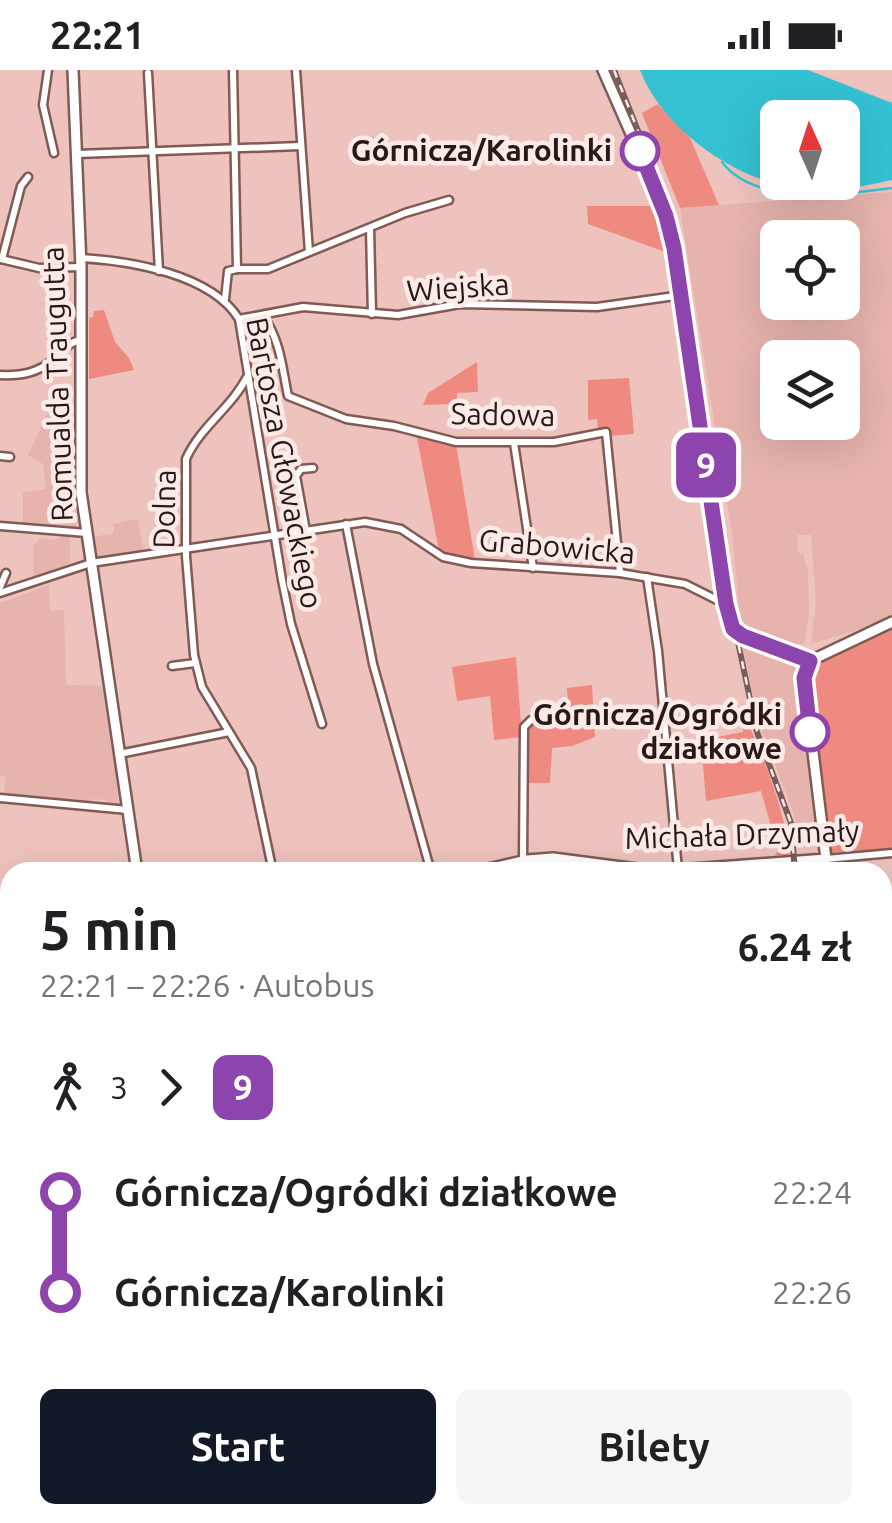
<!DOCTYPE html>
<html lang="pl">
<head>
<meta charset="utf-8">
<style>
	:root { --surface:#fff; --page:#f6f6f6; --text:#202124; --muted:#757577; --accent:#111827 }
	body { margin:0; font-family:Ubuntu,sans-serif; background:var(--page); color:var(--text); height:100vh; display:flex; flex-direction:column; font-size:38px; white-space:nowrap }
	* { box-sizing:border-box; margin:0 }
	p { font-size:32px; color:var(--muted) }
	.icon { flex:none; width:55px; height:55px; fill:none; stroke:currentColor; stroke-width:2; stroke-linecap:round; stroke-linejoin:round }
	.map { position:relative; flex:1; overflow:hidden }
	.details { position:absolute; left:0px; top:792px; width:892px; height:662px; display:flex; flex-direction:column; background:var(--surface); border-radius:30px 30px 0 0; box-shadow:0 10px 40px #0002 }
	.details>* { flex:none }
	.badge { padding:0 20px; border-radius:15px; font-size:35px; line-height:65px }
	.needle { width:65px; rotate:357deg }
	.tools { position:absolute; left:760px; top:30px; display:grid; gap:20px }
	.tools a { display:grid; place-items:center; width:100px; height:100px; border-radius:15px; background:var(--surface); box-shadow:0 10px 40px #0002; font-size:50px }
	.map>.badge { position:absolute; translate:-50% -50%; box-shadow:0 0 0 5px #fff }
	.legs { display:flex; align-items:center; gap:15px; height:110px; padding:0 40px; font-size:32px }
	.legs p { margin-inline-start:auto }
	.overview { display:flex; align-items:center; justify-content:space-between; height:170px; padding:0 40px }
	h1 { font-size:55px; font-weight:600; line-height:75px }
	.button { display:flex; gap:20px; margin-top:auto; padding:20px 40px }
	.button a { flex:1; height:115px; border-radius:15px; background:var(--accent); color:#fff; font-size:40px; font-weight:600; line-height:115px; text-align:center }
	.button a+a { background:var(--page); color:var(--text) }
	ul { padding:0 40px; list-style:none }
	li { display:flex; align-items:center; gap:35px; height:100px; font-size:38px }
	li i { display:grid; place-items:center; width:15px; height:100%; margin:0 12px; background:currentColor }
	li i::after { content:''; width:25px; height:25px; margin:-12px; border:8px solid; border-radius:50%; background:var(--surface) }
	li p { margin-inline-start:auto }
	li:first-child i { background:linear-gradient(#0000 50%,currentColor 0) }
	li:last-child i { background:linear-gradient(currentColor 50%,#0000 0) }
	.status { display:flex; justify-content:space-between; align-items:center; height:70px; padding:0 50px; background:var(--surface); direction:ltr }
	.status svg { height:28px; fill:currentColor }
	.map>svg:first-child { display:block }
</style>
</head>
<body>
<div class="status"><b>22:21</b><svg viewBox="0 0 49 12"><path d="M0 12V9h3v3zM5 12V6h3v6zM10 12V3h3v9zM15 12V0h3v12zM26 1h20v11H26zM47 4h2v5h-2z"/></svg></div>
<div class="map">
<svg width="892" height="1453" viewBox="0 0 892 1453">
	<rect width="100%" height="100%" fill="#eec2bd"/>
	<g fill="#e6b3ad" fill-rule="evenodd">
		<path d="M892,122V544L873,555L811,574L816,533L811,465H797L798,483H803L808,502L809,544L804,574H784L745,559L740,552L733,469L680,138ZM778,168H842V232H778ZM778,288H842V352H778Z"/>
		<polygon points="47,344 71,348 66,350 66,370 70,373 61,373 61,387 69,387 75,456 23,453 23,422 46,419 43,394 28,385"/>
		<polygon points="138,449 143,480 103,488 97,486 93,467 114,463 113,454"/>
		<polygon points="62,467 70,467 70,493 34,507 33,476 40,468 55,470"/>
		<polygon points="49,515 50,541 64,540 66,615 102,616 110,672 115,688 119,737 107,736 107,730 92,729 90,734 4,725 6,707 0,706 0,533"/>
		<polygon points="742,571 799,591 817,768 799,769 794,744 757,647"/>
		<polygon points="0,881 10,881 10,1067 0,1070"/>
		<polygon points="892,1005 892,1453 543,1453 548,1445 882,1445 882,1013 888,1015"/>
	</g>
	<g fill="#ee8a7f">
		<polygon points="658,34 690,68 719,135 680,138 642,43"/>
		<polygon points="587,136 655,136 671,184 588,154"/>
		<polygon points="104,240 115,272 129,288 134,300 89,309 89,248 93,247 94,241"/>
		<polygon points="477,292 478,322 457,323 457,334 423,335 428,323"/>
		<polygon points="629,308 634,364 609,366 608,359 598,361 597,349 588,350 588,310"/>
		<polygon points="416,363 456,374 475,490 449,485 439,480"/>
		<polygon points="892,556 892,778 829,783 810,626 811,591 852,578"/>
		<polygon points="516,587 522,667 494,670 490,626 457,631 452,597"/>
		<polygon points="592,615 595,667 572,676 552,678 550,713 526,713 527,658 533,652 569,649 567,618"/>
		<path d="M743,641C762,687 785,735 789,786L775,785L778,781L761,721L706,731L701,670L743,662Z"/>
	</g>
	<path fill="#34c2d3" fill-rule="evenodd" d="M640,0H808L892,33V110C872,114 851,119 831,121C758,126 666,68 640,0ZM778,48H842V112H778Z"/>
	<g fill="none" stroke-linecap="round" stroke-linejoin="round">
		<path stroke="#34c2d3" stroke-width="2.5" d="M722,92C756,137 844,124 892,118"/>
		<defs>
			<g id="street">
				<polyline points="48,0 43,35 54,83"/>
				<polyline points="233,0 237,199"/>
				<polyline points="296,0 309,182"/>
				<polyline points="148,3 159,201"/>
				<polyline points="77,84 300,76"/>
				<polyline points="370,158 372,244"/>
				<path d="M81,188C131,191 211,204 239,249L282,510L291,554L322,654"/>
				<polyline points="1,189 39,198 81,197"/>
				<polyline points="2,189 21,116 28,107"/>
				<polyline points="237,199 268,199 405,143 449,130"/>
				<polyline points="225,229 228,201 237,199"/>
				<path d="M264,247C281,273 282,297 288,326L346,349L394,356L456,372H554L606,362L620,503"/>
				<polyline points="239,249 303,237 398,245 460,234 597,237 682,225"/>
				<path d="M0,305C21,306 38,303 54,289C64,281 67,273 80,270"/>
				<path d="M247,307C231,338 200,357 186,389V486L194,585L202,617L251,698L273,802"/>
				<polyline points="514,373 533,498"/>
				<polyline points="0,386 10,387"/>
				<polyline points="346,454 373,594 431,802"/>
				<polyline points="0,456 87,463"/>
				<polyline points="306,461 296,406 301,399 313,398"/>
				<polyline points="647,507 658,581 678,800"/>
				<polyline points="0,517 6,503"/>
				<polyline points="0,523 91,493 365,452 401,459 443,487 471,493 620,503 685,514 725,534"/>
				<polyline points="172,596 195,593"/>
				<polyline points="119,684 229,662"/>
				<polyline points="0,728 128,740"/>
				<polyline points="523,791 524,657 531,650 564,647"/>
				<polyline points="827,802 826,789 892,783"/>
				<polyline points="882,977 892,980"/>
				<polyline points="0,1282 10,1288"/>
				<polyline points="0,1344 10,1344"/>
				<polyline points="187,1445 203,1453"/>
				<polyline points="343,1445 349,1453"/>
				<polyline points="166,1452 189,1446"/>
				<polyline points="429,1453 430,1445"/>
				<polyline points="532,1453 537,1445"/>
			</g>
			<g id="secondary">
				<polyline points="73,0 81,197 81,422 137,802"/>
				<polyline points="603,0 667,146 682,225 726,535 733,559 743,566 810,591"/>
				<polyline points="810,591 892,552"/>
				<polyline points="475,802 527,790 553,788 645,800 678,800 826,789 804,608 810,591"/>
				<polyline points="0,875 10,876"/>
				<polyline points="0,1188 10,1186"/>
				<polyline points="64,1453 65,1445"/>
			</g>
		</defs>
		<use href="#street" stroke="#805b56" stroke-width="11"/>
		<use href="#secondary" stroke="#805b56" stroke-width="14"/>
		<use href="#street" stroke="#fff" stroke-width="6"/>
		<use href="#secondary" stroke="#fff" stroke-width="9"/>
		<defs>
			<g id="rail">
				<polyline points="614,0 677,160 739,577 757,662 791,753 795,802"/>
				<polyline points="882,933 892,931"/>
				<polyline points="882,1024 892,1030"/>
				<polyline points="0,1111 10,1108"/>
				<polyline points="0,1132 10,1130"/>
				<polyline points="882,1412 892,1412"/>
				<polyline points="754,1453 892,1444"/>
			</g>
		</defs>
		<use href="#rail" stroke="#785d5a" stroke-width="6"/>
		<use href="#rail" stroke="#fceae8" stroke-width="2.5" stroke-dasharray="8" stroke-linecap="butt"/>
	</g>
	<g fill="none" stroke-linecap="round" stroke-linejoin="round">
		<defs>
			<polyline id="line-1" points="640,81 666,146 674,178 726,534 733,559 743,566 810,591 804,608 810,662"/>
		</defs>
		<use href="#line-1" stroke="#fff" stroke-width="22"/>
		<use href="#line-1" stroke="#8e44ad" stroke-width="15"/>
	</g>
	<g fill="#fff" stroke="#8e44ad" stroke-width="5">
		<circle cx="640" cy="81" r="18"/>
		<circle cx="810" cy="662" r="18"/>
	</g>
	<g text-anchor="middle" stroke-width="9" stroke-linejoin="round" paint-order="stroke">
		<g font-size="30" font-weight="bold" fill="#281917" stroke="#fceae8" text-anchor="end">
			<text x="612" y="91">Górnicza/Karolinki</text>
			<text x="782" y="655">Górnicza/Ogródki<tspan x="782" dy="34">działkowe</tspan></text>
		</g>
		<g font-size="30" fill="#281917" stroke="#fceae8">
			<text transform="translate(458 218) rotate(-4)" y="10">Wiejska</text>
			<text transform="translate(58 314) rotate(-92)" y="10">Romualda Traugutta</text>
			<text transform="translate(503 345) rotate(1)" y="10">Sadowa</text>
			<text transform="translate(284 393) rotate(79)" y="10">Bartosza Głowackiego</text>
			<text transform="translate(165 439) rotate(-89)" y="10">Dolna</text>
			<text transform="translate(557 477) rotate(5)" y="10">Grabowicka</text>
			<text transform="translate(742 765) rotate(-2)" y="10">Michała Drzymały</text>
		</g>
	</g>
</svg>
<div class="tools">
<a><svg class="needle" viewBox="-14 -14 28 28"><path d="M0-13l5 13h-10z" fill="#e53935"/><path d="M0 13l5-13h-10z" fill="#757577"/></svg></a>
<a><svg class="icon" aria-label="locate" viewBox="0 0 24 24"><circle cx="12" cy="12" r="6"/><path d="M12 2v4M12 18v4M2 12h4M18 12h4"/></svg></a>
<a><svg class="icon" aria-label="layers" viewBox="0 0 24 24"><path d="M12 4l9 5-9 5-9-5zM3 14l9 5 9-5"/></svg></a>
</div>
<b class="badge" style="left:706px;top:395px;background:#8e44ad;color:#fff">9</b>
<section class="details">
<div class="overview"><div><h1>5 min</h1><p>22:21 – 22:26 · Autobus</p></div><b>6.24 zł</b></div>
<div class="legs"><svg class="icon" aria-label="walk" viewBox="0 0 24 24"><circle cx="13" cy="4" r="2"/><path d="M13 8l-2 6 4 7M11 14l-3 7M7 12l3-4h3l4 4"/></svg>3<svg class="icon" aria-label="forward" viewBox="0 0 24 24"><path d="M9 5l7 7-7 7"/></svg><b class="badge" style="background:#8e44ad;color:#fff">9</b></div>
<ul>
<li><i style="color:#8e44ad"></i><b>Górnicza/Ogródki działkowe</b><p>22:24</p></li>
<li><i style="color:#8e44ad"></i><b>Górnicza/Karolinki</b><p>22:26</p></li>
</ul>
<div class="button"><a>Start</a><a>Bilety</a></div>
</section>
</div>
</body>
</html>
